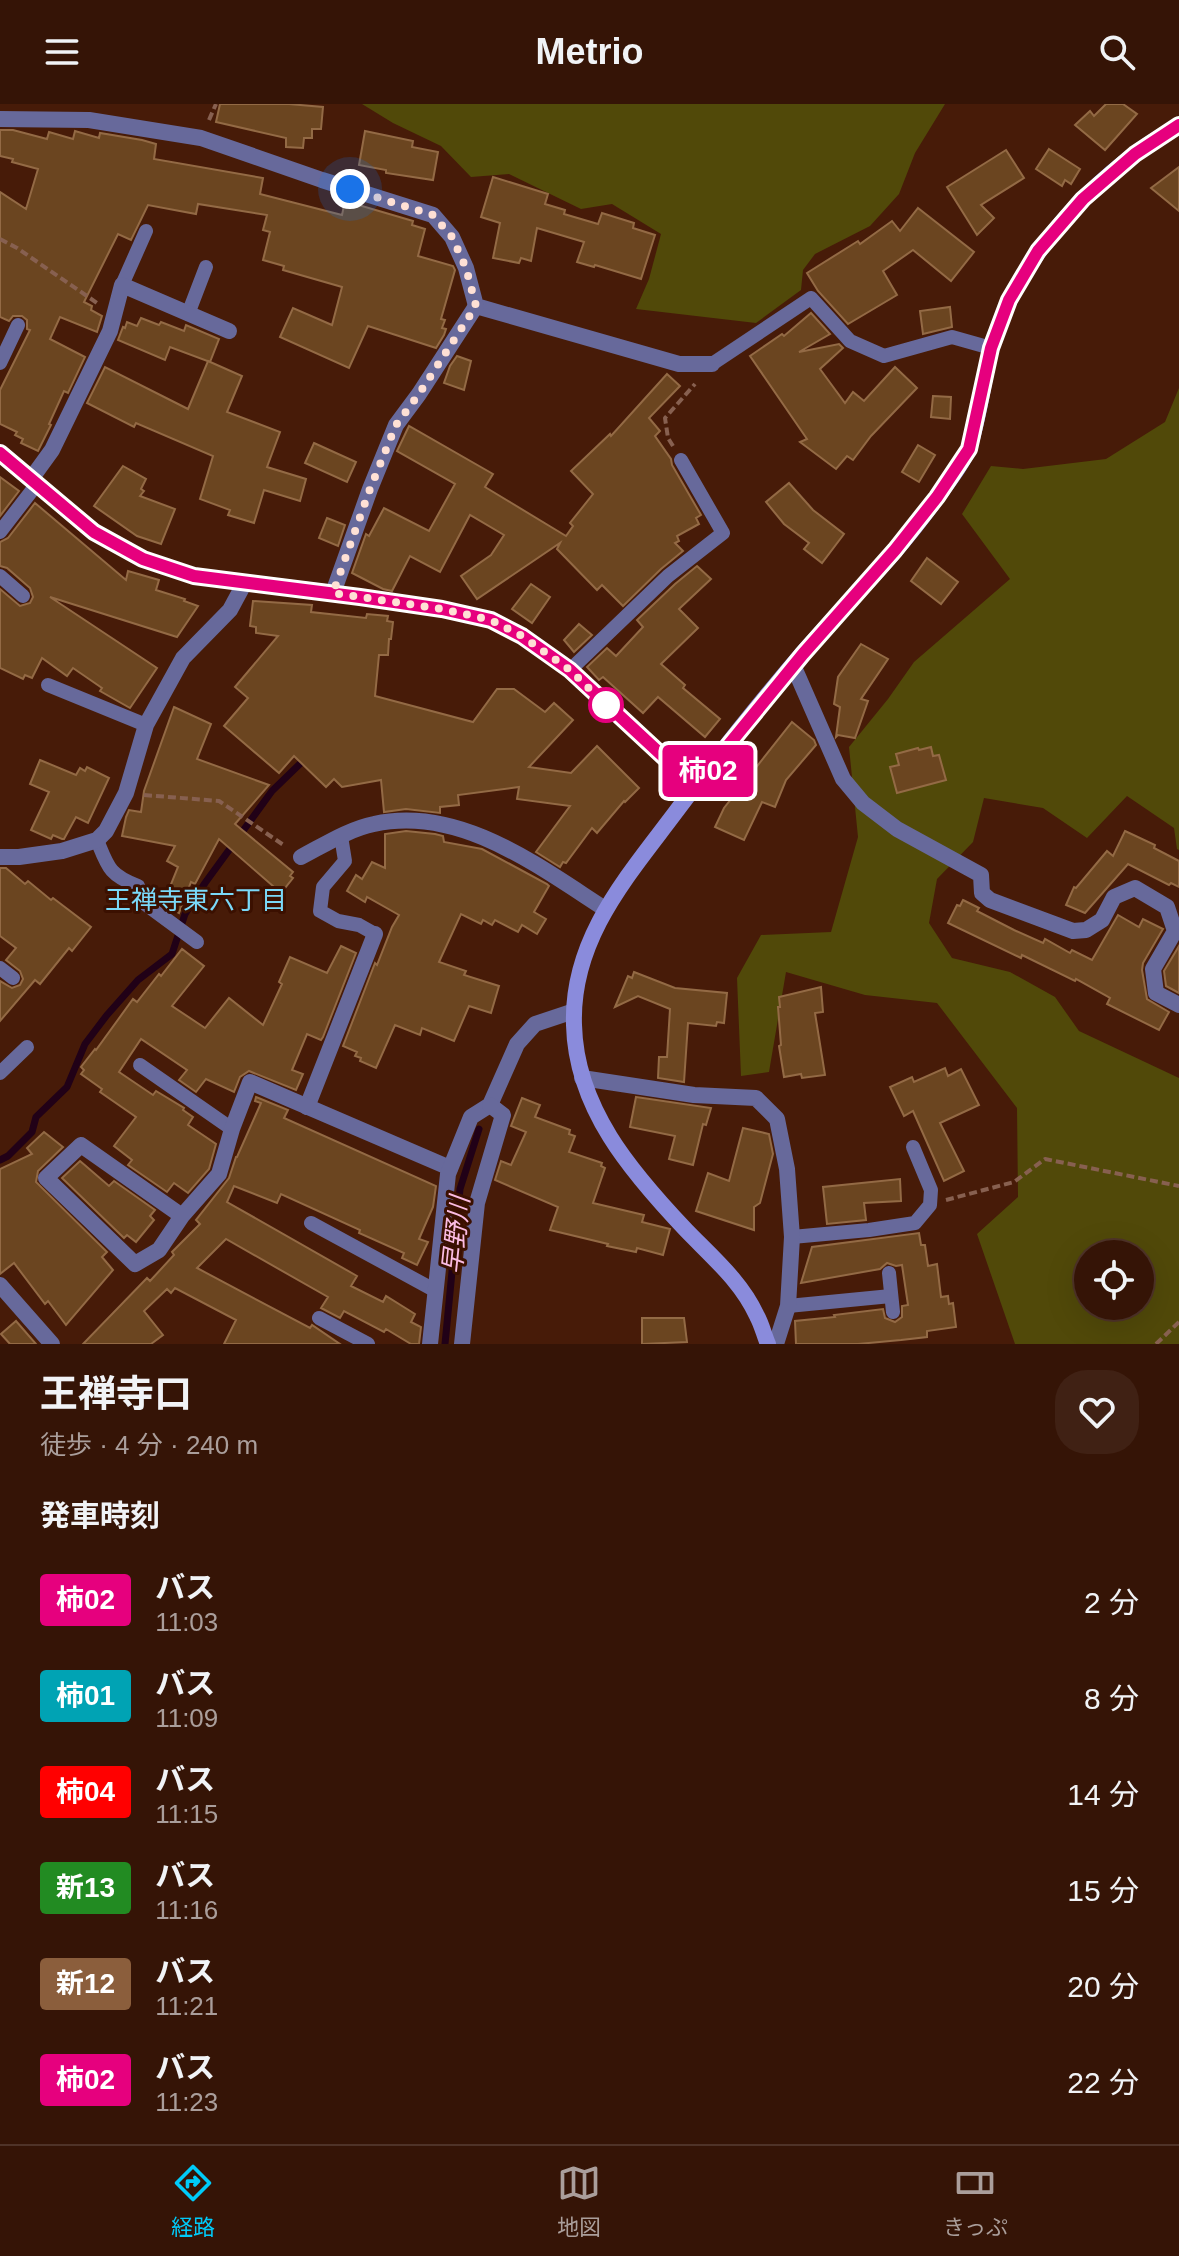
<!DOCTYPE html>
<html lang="ja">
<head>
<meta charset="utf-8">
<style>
	:root { --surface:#351406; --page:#402114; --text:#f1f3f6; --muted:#aa9e9b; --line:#4f3328; --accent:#00cbf9 }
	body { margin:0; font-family:Helvetica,"Noto Sans JP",sans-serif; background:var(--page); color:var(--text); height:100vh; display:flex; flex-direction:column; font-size:30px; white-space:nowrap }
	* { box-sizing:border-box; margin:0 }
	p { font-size:26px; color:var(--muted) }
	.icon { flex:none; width:44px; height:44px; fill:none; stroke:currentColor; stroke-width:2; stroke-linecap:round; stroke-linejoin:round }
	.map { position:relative; height:1240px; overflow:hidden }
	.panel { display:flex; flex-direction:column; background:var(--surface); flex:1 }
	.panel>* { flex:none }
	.badge { padding:0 16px; border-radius:6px; font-size:28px; line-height:52px }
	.fabs { position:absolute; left:1074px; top:1136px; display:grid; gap:16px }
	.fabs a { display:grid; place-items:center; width:80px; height:80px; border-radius:50%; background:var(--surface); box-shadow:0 8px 32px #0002,0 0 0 2px var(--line); font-size:40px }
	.you { position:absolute; width:40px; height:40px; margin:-20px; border:6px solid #fff; border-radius:50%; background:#1a73e8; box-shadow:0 0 0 12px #1a73e833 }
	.map>.badge { position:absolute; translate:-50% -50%; box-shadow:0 0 0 4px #fff }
	h2 { padding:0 40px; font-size:30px; line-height:72px }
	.round { display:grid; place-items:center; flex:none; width:84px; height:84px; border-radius:32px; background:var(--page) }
	.overview { display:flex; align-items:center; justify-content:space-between; height:136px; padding:0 40px }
	h1 { font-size:38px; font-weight:700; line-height:60px }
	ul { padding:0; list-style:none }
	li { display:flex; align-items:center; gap:24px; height:96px; padding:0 40px }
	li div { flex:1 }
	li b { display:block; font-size:30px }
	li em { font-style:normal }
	li .badge { min-width:88px; font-weight:700; text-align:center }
	header { display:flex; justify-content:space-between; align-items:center; height:104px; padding:0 40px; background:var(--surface); font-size:36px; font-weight:700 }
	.dock { display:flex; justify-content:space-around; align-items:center; height:112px; border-top:2px solid var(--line); background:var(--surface); font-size:22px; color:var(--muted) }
	.dock a { display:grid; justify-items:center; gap:4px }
	.dock .active { color:var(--accent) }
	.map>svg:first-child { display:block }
</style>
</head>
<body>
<header><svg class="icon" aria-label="menu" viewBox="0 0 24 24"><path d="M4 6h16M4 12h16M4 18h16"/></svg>Metrio<svg class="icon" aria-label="search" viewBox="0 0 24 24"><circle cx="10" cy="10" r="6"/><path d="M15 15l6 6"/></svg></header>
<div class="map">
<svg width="1179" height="1240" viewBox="0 0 1179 1240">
	<rect width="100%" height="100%" fill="#471b08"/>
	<g fill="#514909" fill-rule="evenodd">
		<polygon points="362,0 945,0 915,49 899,90 870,122 815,150 803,166 801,186 756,219 636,205 649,175 661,130 612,100 581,105 509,70 471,73 441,42 393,19"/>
		<path d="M1179,284V746L1177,745L1174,724L1127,692L1087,734L1043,704L984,694L973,738L937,775L929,819L952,854L1010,868L1055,893L1079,927L1179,974V1240H1015L977,1130L1018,1093L1017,1004L937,899L865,891L786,868L769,968L741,972L737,874L761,831L831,828L858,733L849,643L888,595L914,558L1010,475L962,410L991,362L1023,365L1106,355L1165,318ZM1088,1150H1140V1202H1088Z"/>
	</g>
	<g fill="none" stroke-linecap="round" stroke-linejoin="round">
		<g stroke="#210117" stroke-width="7">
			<polyline points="0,1056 8,1052 32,1028 36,1013 67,983 85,940 107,911 138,876 172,850 185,810 205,779 272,687 307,653"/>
			<polyline points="445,1240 460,1085 479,1025"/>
		</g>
	</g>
	<g fill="#6b4520" stroke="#936a45" stroke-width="2">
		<polygon points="220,0 289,0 323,3 321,25 312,25 312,34 304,34 303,44 286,43 286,34 216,18"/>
		<polygon points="1106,0 1123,0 1137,10 1105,46 1075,21 1090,7 1094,12"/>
		<polygon points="0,26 13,26 47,35 49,28 73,35 75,27 99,34 100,29 142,36 156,40 154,55 263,74 260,90 342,111 345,97 413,117 412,121 425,125 418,152 453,162 455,166 441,215 445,216 442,224 446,225 444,231 436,244 368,222 349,264 280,233 293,204 332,221 342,183 283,166 284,162 263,156 270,128 263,126 267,111 198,100 196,110 148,101 131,136 118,130 84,198 92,202 91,206 102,212 97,228 60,213 50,235 85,253 68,289 64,287 49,320 51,321 38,347 21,339 23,335 15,331 17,328 0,320 0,286 30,226 27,225 27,216 22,212 13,212 9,217 0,213 0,88 26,105 38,65 12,58 13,55 0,52"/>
		<polygon points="365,27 413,37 412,43 438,48 433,76 386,69 386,66 359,61"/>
		<polygon points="1049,45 1080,65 1071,80 1065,76 1062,82 1036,65"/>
		<polygon points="1006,46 1024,74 981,101 994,114 977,131 947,83"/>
		<polygon points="1179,63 1179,107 1151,84"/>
		<polygon points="493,73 548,90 545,100 565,106 564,110 598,120 602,109 634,119 633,124 655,131 641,175 595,161 594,163 577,158 584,138 537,124 531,157 521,154 519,159 493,154 500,119 481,113"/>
		<polygon points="918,104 974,148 951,177 913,146 883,167 897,191 848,220 818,187 807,169 858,137 860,140 892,117 900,127"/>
		<polygon points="950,203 952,223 923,230 920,207"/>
		<polygon points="811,209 830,230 799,248 839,240 843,244 820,265 845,299 853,288 864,297 895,263 917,284 871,332 853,356 847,352 836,365 800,338 807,335 750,252 782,230 784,232"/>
		<polygon points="141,214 159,221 161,218 184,227 186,221 219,235 210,258 170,243 165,256 118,236 123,223 125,224 127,218 137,222"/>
		<polygon points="457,252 471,257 464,286 444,279 450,262"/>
		<polygon points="208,257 242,272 227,308 280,328 267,363 306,375 300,397 264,386 254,419 228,411 230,406 200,395 213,352 136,319 134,323 87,299 105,263 188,305"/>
		<polygon points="667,270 680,282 649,314 660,327 655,332 671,355 672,361 701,411 696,414 699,420 677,432 679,437 675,439 683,447 661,465 623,502 602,481 597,486 557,445 560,439 477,495 461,472 491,451 504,431 470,411 440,468 410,452 392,487 383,485 352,469 366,430 369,432 384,404 429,427 455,380 397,347 409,322 493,370 485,383 566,432 573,422 570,419 593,390 571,367 610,330 611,332"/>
		<polygon points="933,292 951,293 950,315 931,313"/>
		<polygon points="314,339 356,358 347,378 305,359"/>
		<polygon points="918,341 935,351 919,378 902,368"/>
		<polygon points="123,362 146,375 141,385 144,387 140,392 175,405 161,440 137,432 94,402"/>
		<polygon points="0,373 19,387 0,412"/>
		<polygon points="789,379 813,406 844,430 822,459 804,445 809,439 784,420 766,398"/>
		<polygon points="35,399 126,476 128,467 159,476 156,486 185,495 184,497 198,502 177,533 50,493 157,564 130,604 100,587 102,584 73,564 67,572 42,554 32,574 25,571 23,575 0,564 0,485 20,502 30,499 33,493 30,484 7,464 0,462 0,438 8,434"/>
		<polygon points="327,414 345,421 338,442 319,434"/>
		<polygon points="927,454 958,478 941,500 911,477"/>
		<polygon points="697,462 711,475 679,505 698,524 661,560 685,581 683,584 720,615 705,633 658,593 643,609 603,573 599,576 587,563 607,544 616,552 643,523 637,516 675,480"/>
		<polygon points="531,480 550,493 532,519 512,505"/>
		<polygon points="253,497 312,501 311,508 366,514 367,510 388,512 387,517 393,518 391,535 389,535 388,551 379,551 375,592 473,618 497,585 514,585 545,608 554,599 573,616 529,663 571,669 597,642 639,684 625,698 624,697 597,729 592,724 566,759 563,758 560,763 536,748 570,702 517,695 519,683 458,691 459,701 440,703 440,709 406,705 384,708 381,676 342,683 334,675 326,683 294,652 279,669 224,622 248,594 235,583 278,532 256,529 256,523 250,522"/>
		<polygon points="579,520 592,531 574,548 564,536"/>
		<polygon points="861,540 888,555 861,595 868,597 855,634 838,631 836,633 840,603 834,600 838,573"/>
		<polygon points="174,603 211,620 197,655 269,681 235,720 293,768 290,772 293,774 281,789 219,735 195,780 191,778 179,809 163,800 178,763 167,757 175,742 122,732 126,713 129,706 141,708 144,687"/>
		<polygon points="792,618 814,636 816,641 786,676 775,703 762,698 744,736 715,723 724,704"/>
		<polygon points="931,643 933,652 939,651 946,676 897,689 890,663 899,661 896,650 918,644 919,646"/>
		<polygon points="40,656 76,671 80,664 85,667 87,663 109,674 88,719 76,713 64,735 62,735 53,731 51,735 31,726 49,688 30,680"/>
		<polygon points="406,727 435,730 443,732 444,738 482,745 547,780 549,782 534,808 546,815 537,830 522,821 518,828 495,816 492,821 483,816 481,820 461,810 439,858 466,867 464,871 499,882 491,909 469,902 454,937 422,924 420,931 395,921 376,964 360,957 361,954 355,952 357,948 343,942 375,859 377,861 392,823 399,811 367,793 365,798 347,787 356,771 362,775 372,758 385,764 385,730"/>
		<polygon points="1125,727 1155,741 1154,744 1179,757 1179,783 1171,779 1169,781 1128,760 1085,809 1066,801 1074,783 1076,784 1107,747 1113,752"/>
		<polygon points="0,764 6,764 25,780 28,777 51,796 53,794 91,823 72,847 69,844 40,880 35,876 0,917 0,877 12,884 20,881 23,875 20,867 6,856 16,844 0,832"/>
		<polygon points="963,796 979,804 977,807 1014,826 1043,839 1045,835 1070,849 1072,846 1092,856 1118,811 1139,823 1143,815 1163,825 1143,859 1142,866 1147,895 1169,908 1159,926 1107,900 1110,894 1076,875 1075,877 1022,851 1021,854 948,819 957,801 960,802"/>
		<polygon points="341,842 356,849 323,933 321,936 307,930 292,966 303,970 296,986 249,967 240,973 234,988 206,975 196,988 179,976 187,966 141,935 119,968 153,991 156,987 184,1004 183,1006 193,1013 188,1021 216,1040 209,1065 188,1089 174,1079 167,1088 128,1061 132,1056 114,1042 136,1013 100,988 102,985 81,970 84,966 81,963 95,945 96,946 133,895 137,898 159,870 161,872 182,845 204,862 172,902 205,924 229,894 263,921 282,880 279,878 290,853 327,869"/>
		<polygon points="1179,842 1179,889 1166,882 1164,867"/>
		<polygon points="634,868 675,884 727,889 724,919 717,918 716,922 688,919 684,978 658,974 659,953 667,953 670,905 638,892 615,903 628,872 632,874"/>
		<polygon points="821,883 823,908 815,909 825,971 802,974 801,970 784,973 779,942 781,941 778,903 780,903 779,893"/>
		<polygon points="945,964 948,972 961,965 979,1001 940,1019 964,1067 944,1077 913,1007 904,1012 890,983 912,973 914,978"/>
		<polygon points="256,993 288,1006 284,1014 436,1082 433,1103 419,1135 428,1138 417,1161 402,1154 404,1149 359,1129 360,1126 281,1090 277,1099 234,1082 227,1098 357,1172 351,1182 383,1198 386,1192 415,1210 411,1218 421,1223 419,1240 411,1240 386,1225 384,1228 344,1207 340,1214 321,1204 328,1193 226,1135 197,1164 310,1224 312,1221 340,1240 224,1240 236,1216 175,1184 171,1189 167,1185 144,1207 163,1231 151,1240 83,1240 147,1174 150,1177 174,1151 172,1148 200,1120 196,1116 229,1074 236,1053 237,1053 261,999 255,997"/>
		<polygon points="636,993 711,1004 706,1021 703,1020 693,1061 669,1055 675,1032 630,1023"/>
		<polygon points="522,994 540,1001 535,1013 570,1026 569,1030 575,1032 569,1048 602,1059 601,1062 605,1064 593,1099 644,1111 642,1118 670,1125 663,1151 637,1144 636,1148 607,1142 608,1140 550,1126 558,1103 495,1076 501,1057 511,1061 526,1028 511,1022"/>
		<polygon points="743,1024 769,1030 773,1050 760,1099 754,1103 754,1126 696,1107 708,1069 729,1077"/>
		<polygon points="44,1028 63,1043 38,1067 36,1078 107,1148 102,1153 113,1166 66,1221 48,1197 45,1200 14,1159 0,1170 0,1065 32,1050 27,1044"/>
		<polygon points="80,1057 109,1082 114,1077 155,1106 150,1112 154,1116 136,1138 127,1131 124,1134 62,1074"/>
		<polygon points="900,1075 901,1097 864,1099 866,1116 827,1120 823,1083"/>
		<polygon points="919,1129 921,1141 925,1141 928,1162 937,1160 941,1193 948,1192 949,1200 953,1199 956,1223 927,1227 927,1233 901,1236 858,1240 796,1240 795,1217 835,1213 834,1211 883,1205 885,1214 895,1218 902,1213 902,1202 908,1201 902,1161 896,1162 887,1159 880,1165 801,1179 812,1143"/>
		<polygon points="642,1214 684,1214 687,1238 642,1240"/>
		<polygon points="16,1217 36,1240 10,1240 1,1230"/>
	</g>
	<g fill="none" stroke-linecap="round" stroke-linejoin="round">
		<g stroke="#876050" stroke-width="4" stroke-dasharray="8 4" stroke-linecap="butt">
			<polyline points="209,16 216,0"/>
			<polyline points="0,135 17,144 100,201"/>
			<polyline points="673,342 668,334 665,314 695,280"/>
			<polyline points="144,691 219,697 285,742"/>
			<polyline points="946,1096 1014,1078 1045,1055 1179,1082"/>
			<polyline points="1156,1240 1179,1218"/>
		</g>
		<g stroke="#67699b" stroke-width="14">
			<polyline points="122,181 146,127"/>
			<polyline points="188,210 206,163"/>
			<polyline points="0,259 18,221"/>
			<polyline points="712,260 811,194 850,237 884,252 952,233 991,244"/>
			<polyline points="0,428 37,380"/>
			<polyline points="0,472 23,492"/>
			<polyline points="570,566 668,472 723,429 681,356"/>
			<polyline points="48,581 146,621"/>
			<polyline points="341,732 345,757 323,783 320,807 338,817 359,821 375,830"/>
			<path d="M97,736C108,763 109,771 138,782L140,796L197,838"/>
			<polyline points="0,864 13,874"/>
			<polyline points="140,961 232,1025"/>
			<polyline points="0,969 27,943"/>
			<polyline points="311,1119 436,1187"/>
			<polyline points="792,1133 869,1126 915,1119 930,1101 931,1086 913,1043"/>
			<polyline points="889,1169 893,1208"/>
			<polyline points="788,1202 891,1192"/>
			<polyline points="319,1214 368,1240"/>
		</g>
		<g stroke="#67699b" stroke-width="16">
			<polyline points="0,15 89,16 201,34 322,76 433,111 452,133 466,164 476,202 679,260 712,260"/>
			<polyline points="0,349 94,428 143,455 194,472 333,489 442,505 491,516 522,532 570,566 695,682"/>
			<polyline points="31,375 52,346 110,227 122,181 229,227"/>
			<polyline points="333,489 370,385 396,321 419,290 476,202"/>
			<polyline points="793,561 843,675 863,699 897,725 981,771 982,789 990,796 1073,827 1086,826 1102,816 1114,793 1135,784 1167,803 1175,827 1153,865 1156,889 1179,901"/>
			<polyline points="0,753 19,753 62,747 97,736 106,727 126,689 146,621 183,554 230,506 244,480"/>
			<path d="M301,753C324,741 349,725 374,720C459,701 538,762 605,805"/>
			<polyline points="582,974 694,991 756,994 777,1015 787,1065 792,1133 788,1202 776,1240"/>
			<polyline points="307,1003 375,830"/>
			<polyline points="182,1112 81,1041 46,1074 135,1160 159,1146 182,1112 219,1070 232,1025 250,978 450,1064"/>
			<polyline points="0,1181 52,1240"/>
			<polyline points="430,1240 448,1070 471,1013 490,1001 517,940 535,920 574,907"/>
			<polyline points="462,1240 477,1099 503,1011 490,1001"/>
		</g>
		<path stroke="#8a8bdc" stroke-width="16" d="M768,1240C764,1231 762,1221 757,1212C741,1177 712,1153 686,1126C631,1068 576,1004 574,921C571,835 627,773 675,709C716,654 761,597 806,545C851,495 900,447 938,392C949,377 964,358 970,341C980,310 983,277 991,246C1011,169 1072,97 1135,50C1149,39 1164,31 1179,21"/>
	</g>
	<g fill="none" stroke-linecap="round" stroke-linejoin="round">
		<defs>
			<polyline id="line" points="0,349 94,428 143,455 194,472 360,493 442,505 491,516 522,532 570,566 695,682 803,550 895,446 937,393 969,345 991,244 1009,196 1038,147 1083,95 1135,50 1179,21"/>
		</defs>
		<use href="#line" stroke="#fff" stroke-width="18"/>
		<use href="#line" stroke="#e6007e" stroke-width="12"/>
		<polyline stroke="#fee0d5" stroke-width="8" stroke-dasharray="0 14.4" points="350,85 433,111 452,133 466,164 476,202 419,290 396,321 370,385 333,489 442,505 491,516 522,532 570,566 606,601"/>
	</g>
	<circle fill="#fff" stroke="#e6007e" stroke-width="4" cx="606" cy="601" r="16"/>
	<g text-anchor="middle" stroke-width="6" stroke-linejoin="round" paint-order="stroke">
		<g font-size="26" fill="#7ad9f8" stroke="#3b1000">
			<text x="196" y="805">王禅寺東六丁目</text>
		</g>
		<g font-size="26" font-style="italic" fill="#fbbce3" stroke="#3b1000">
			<text transform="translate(456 1131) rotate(-84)" y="9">早野川</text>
		</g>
	</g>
</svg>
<div class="fabs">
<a><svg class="icon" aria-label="locate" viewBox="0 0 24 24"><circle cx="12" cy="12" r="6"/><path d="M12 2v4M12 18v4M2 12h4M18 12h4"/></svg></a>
</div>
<div class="you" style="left:350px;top:85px"></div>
<b class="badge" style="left:708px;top:667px;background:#e6007e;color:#fff">柿02</b>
</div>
<section class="panel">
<div class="overview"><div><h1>王禅寺口</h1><p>徒歩 · 4 分 · 240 m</p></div><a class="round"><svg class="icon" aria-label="heart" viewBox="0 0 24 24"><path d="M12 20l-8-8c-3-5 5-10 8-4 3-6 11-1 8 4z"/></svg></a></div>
<h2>発車時刻</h2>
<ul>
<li><span class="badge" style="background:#e6007e;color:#fff">柿02</span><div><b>バス</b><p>11:03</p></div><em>2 分</em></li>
<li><span class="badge" style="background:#00a3b4;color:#fff">柿01</span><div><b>バス</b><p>11:09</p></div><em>8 分</em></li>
<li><span class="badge" style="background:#f00;color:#fff">柿04</span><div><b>バス</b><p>11:15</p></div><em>14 分</em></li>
<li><span class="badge" style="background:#228b22;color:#fff">新13</span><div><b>バス</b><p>11:16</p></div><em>15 分</em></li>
<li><span class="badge" style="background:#8b5e3c;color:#fff">新12</span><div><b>バス</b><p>11:21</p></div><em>20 分</em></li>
<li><span class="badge" style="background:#e6007e;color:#fff">柿02</span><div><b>バス</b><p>11:23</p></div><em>22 分</em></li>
</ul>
</section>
<nav class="dock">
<a class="active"><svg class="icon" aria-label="directions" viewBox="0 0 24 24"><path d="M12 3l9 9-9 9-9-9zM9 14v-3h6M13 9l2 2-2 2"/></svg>経路</a>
<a><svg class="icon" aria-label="map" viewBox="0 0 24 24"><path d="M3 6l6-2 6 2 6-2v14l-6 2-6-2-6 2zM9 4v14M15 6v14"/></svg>地図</a>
<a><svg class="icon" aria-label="tickets" viewBox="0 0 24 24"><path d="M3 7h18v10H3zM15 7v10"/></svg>きっぷ</a>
</nav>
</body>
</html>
